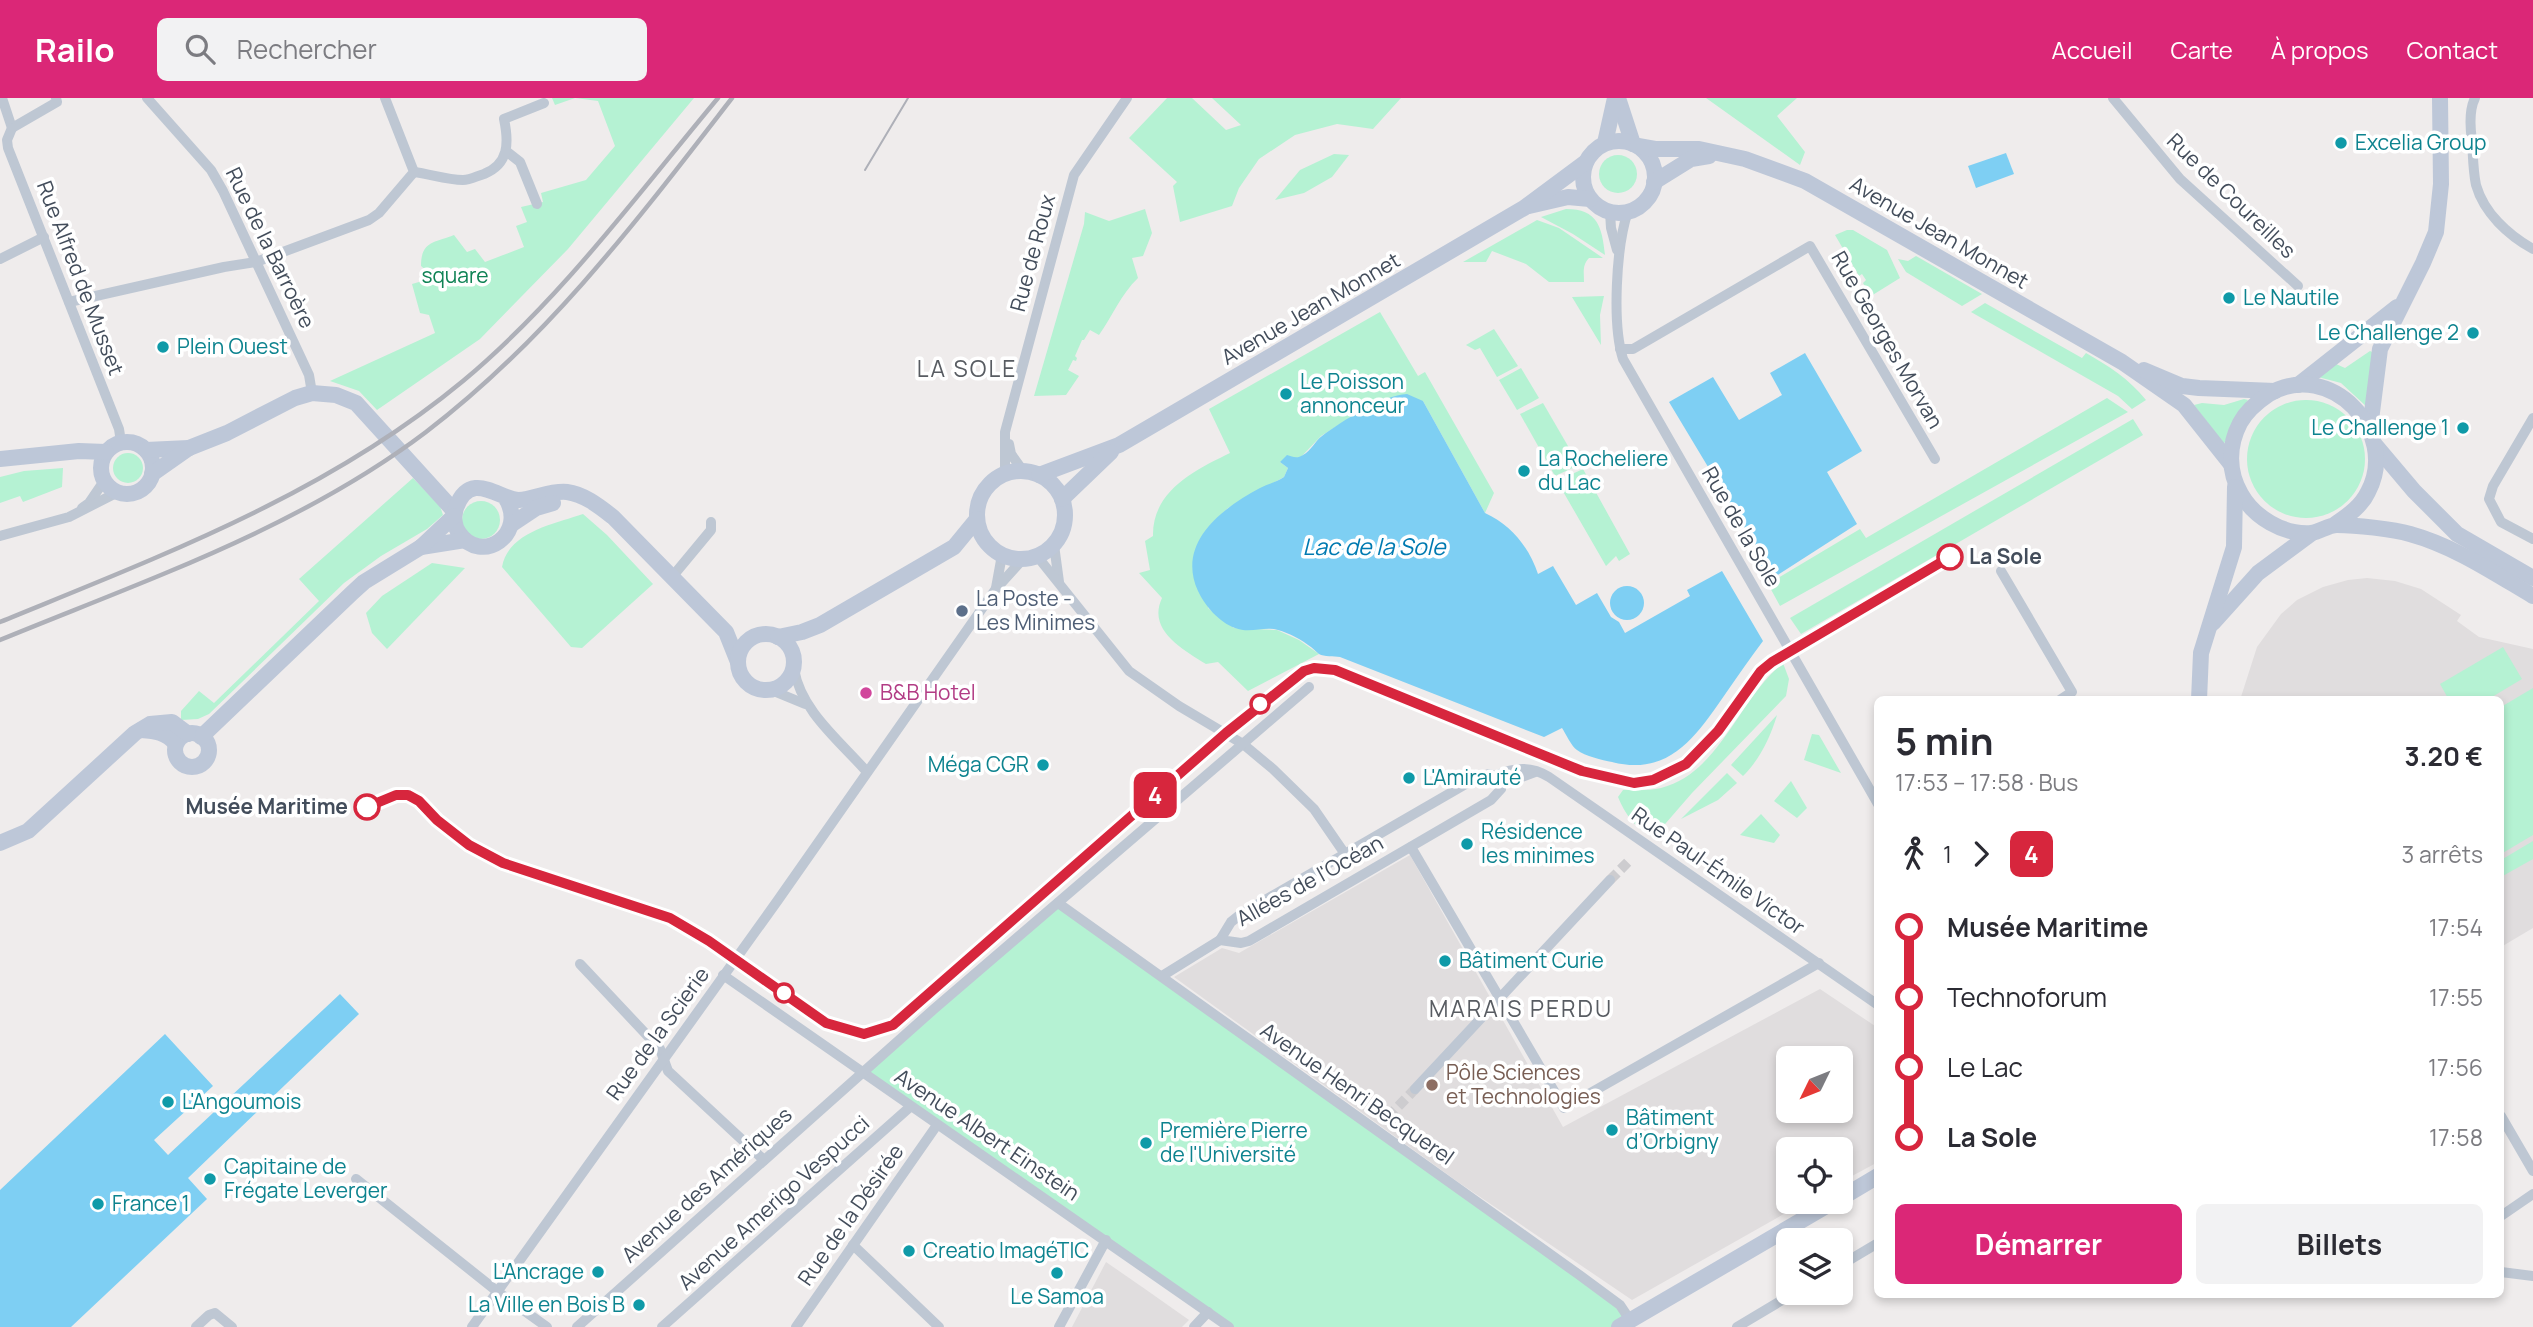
<!DOCTYPE html>
<html lang="fr">
<head>
<meta charset="utf-8">
<style>
	:root { --surface:#fff; --page:#f2f2f3; --text:#2b2b33; --muted:#7c7c81; --accent:#db2777 }
	body { margin:0; font-family:Manrope,sans-serif; background:var(--page); color:var(--text); height:100vh; display:flex; flex-direction:column; font-size:26px; white-space:nowrap }
	* { box-sizing:border-box; margin:0 }
	p { font-size:23px; color:var(--muted) }
	.icon { flex:none; width:38px; height:38px; fill:none; stroke:currentColor; stroke-width:2; stroke-linecap:round; stroke-linejoin:round }
	.map { position:relative; flex:1; overflow:hidden }
	.panel { position:absolute; left:1874px; top:598px; width:630px; height:602px; display:flex; flex-direction:column; background:var(--surface); border-radius:10px; box-shadow:0 4px 10px #0003 }
	.panel>* { flex:none }
	.badge { padding:0 14px; border-radius:10px; font-size:24px; line-height:46px }
	.needle { width:46px; rotate:227deg }
	.fabs { position:absolute; left:1776px; top:948px; display:grid; gap:14px }
	.fabs a { display:grid; place-items:center; width:77px; height:77px; border-radius:10px; background:var(--surface); box-shadow:0 4px 10px #0003; font-size:35px }
	.map>.badge { position:absolute; translate:-50% -50%; box-shadow:0 0 0 4px #fff }
	.legs { display:flex; align-items:center; gap:10px; height:77px; padding:0 21px; font-size:23px }
	.legs p { margin-inline-start:auto }
	.summary { display:flex; align-items:center; justify-content:space-between; height:119px; padding:0 21px }
	h1 { font-size:38px; font-weight:700; line-height:52px }
	.cta { display:flex; gap:14px; margin-top:auto; padding:14px 21px }
	.cta a { flex:1; height:80px; border-radius:10px; background:var(--accent); color:#fff; font-size:28px; font-weight:700; line-height:80px; text-align:center }
	.cta a+a { background:var(--page); color:var(--text) }
	ul { padding:0 21px; list-style:none }
	li { display:flex; align-items:center; gap:24px; height:70px; font-size:26px }
	li i { display:grid; place-items:center; width:10px; height:100%; margin:0 9px; background:currentColor }
	li i::after { content:''; width:18px; height:18px; margin:-9px; border:5px solid; border-radius:50%; background:var(--surface) }
	li p { margin-inline-start:auto }
	li:first-child i { background:linear-gradient(#0000 50%,currentColor 0) }
	li:last-child i { background:linear-gradient(currentColor 50%,#0000 0) }
	header { display:flex; align-items:center; gap:42px; box-sizing:border-box; height:98px; padding:0 35px; background:var(--accent); color:#fff }
	header strong { font-size:33px }
	nav { display:flex; gap:38px; margin-inline-start:auto; font-size:24px }
	.search { width:490px; height:63px; background:var(--page); display:flex; align-items:center; gap:18px; box-sizing:border-box; padding:0 24px; border-radius:10px; color:var(--muted); font-size:26px }
	.map>svg:first-child { display:block }
</style>
</head>
<body>
<header>
<strong>Railo</strong>
<div class="search"><svg class="icon" aria-label="search" viewBox="0 0 24 24"><circle cx="10" cy="10" r="6"/><path d="M15 15l6 6"/></svg>Rechercher</div>
<nav><a>Accueil</a><a>Carte</a><a>À propos</a><a>Contact</a></nav>
</header>
<div class="map">
<svg width="2533" height="1229" viewBox="0 0 2533 1229">
	<rect width="100%" height="100%" fill="#efecec"/>
	<g fill="#e0ddde" fill-rule="evenodd">
		<polygon points="2367,480 2395,483 2421,491 2461,517 2457,523 2479,539 2533,551 2533,830 2501,849 2501,602 2240,602 2257,549 2281,516 2297,502 2323,489 2348,482"/>
		<path d="M1410,757L1563,1029L1820,891L1878,930V1064L1841,1084V1052H1788V1104H1805L1632,1202L1458,1084L1174,879L1222,850L1239,855ZM1788,961H1841V1013H1788Z"/>
		<polygon points="1106,1164 1145,1191 1189,1222 1182,1229 1072,1229"/>
	</g>
	<g fill="#b5f2d3">
		<path d="M552,0H694L568,151L480,241L377,312L359,293L330,283L435,235L429,217L420,215L412,186L426,182L428,174L421,168C421,143 434,145 454,137L467,154L475,151L485,164L524,149L516,128L527,124L521,109L543,104L541,95L586,82L615,48L598,3L575,0L555,7Z"/>
		<polygon points="1167,0 1192,0 1226,32 1241,27 1212,0 1401,0 1373,31 1337,26 1295,37 1259,61 1239,90 1232,108 1180,124 1173,88 1177,84 1129,40"/>
		<polygon points="1706,0 1797,0 1777,18 1805,54 1800,67"/>
		<polygon points="1334,56 1349,57 1332,79 1304,95 1275,102 1300,72"/>
		<circle cx="1618" cy="76" r="19"/>
		<path d="M1145,111L1152,135L1143,158L1132,160L1138,180C1121,196 1112,219 1099,237L1090,232L1084,242H1082L1075,258L1077,260L1076,263L1073,262L1068,272L1079,278L1066,297L1034,298L1084,126L1085,114L1109,123Z"/>
		<path d="M1566,111C1598,111 1602,129 1605,157L1573,136L1541,119Z"/>
		<path d="M1537,122L1559,130L1603,160H1589C1582,167 1584,175 1584,184H1549L1526,166L1492,153L1486,164H1463Z"/>
		<polygon points="1847,132 1853,132 1887,152 1900,180 1871,198 1863,185 1866,182 1862,176 1859,178 1835,137"/>
		<polygon points="1916,158 1923,162 1982,196 1962,208 1906,174 1898,161 1908,163"/>
		<polygon points="1604,198 1600,217 1601,247 1572,199"/>
		<path d="M1985,205L2082,260L2086,255C2109,268 2129,281 2146,302L2132,311L2118,298L1971,214Z"/>
		<path d="M1380,214L1418,278L1425,274L1494,395L1485,415L1423,303L1372,309L1353,318L1321,338L1301,359L1280,364L1288,370L1284,379L1228,410L1210,427L1208,510L1234,530L1277,532L1299,542L1319,556L1248,593L1218,564L1206,566C1182,551 1147,532 1162,500L1139,475L1150,472L1145,443L1153,438C1152,393 1195,372 1230,355L1209,311Z"/>
		<polygon points="1494,231 1518,268 1497,279 1480,250 1475,252 1466,247"/>
		<polygon points="2370,253 2374,255 2367,309 2341,285 2318,279 2336,266 2345,270"/>
		<polygon points="1521,270 1539,300 1517,312 1499,282"/>
		<polygon points="2107,300 2128,314 1780,508 1768,486 1860,431 1866,440"/>
		<polygon points="2244,301 2248,302 2235,321 2224,346 2194,307 2202,305 2224,307"/>
		<circle cx="2306" cy="361" r="59"/>
		<polygon points="1543,305 1579,367 1555,378 1520,316"/>
		<polygon points="2133,321 2143,337 1801,536 1790,520"/>
		<circle cx="128" cy="370" r="15"/>
		<polygon points="63,370 62,389 23,404 20,398 0,405 0,379 24,373"/>
		<polygon points="1583,371 1630,456 1619,463 1616,458 1606,468 1557,383"/>
		<polygon points="413,380 440,408 443,417 427,431 381,458 344,485 209,616 198,621 181,622 181,613 199,593 214,605 319,503 299,481"/>
		<circle cx="481" cy="422" r="19"/>
		<path d="M583,416L607,437L653,486L582,550L571,549L502,469C508,434 554,426 583,416Z"/>
		<polygon points="432,465 465,470 387,551 372,535 366,515 382,498"/>
		<polygon points="2503,549 2522,581 2487,602 2449,602 2440,586"/>
		<path d="M1783,565L1789,581L1786,598L1692,695L1659,733L1652,738C1635,730 1625,716 1618,699L1623,692C1635,692 1649,693 1661,690C1720,675 1739,600 1783,565Z"/>
		<polygon points="2533,590 2533,737 2501,756 2501,609"/>
		<path d="M1777,617C1770,640 1760,661 1743,678L1731,667Z"/>
		<polygon points="1812,636 1819,637 1841,675 1804,662"/>
		<polygon points="1727,675 1737,685 1718,702 1681,721"/>
		<polygon points="1791,683 1807,710 1797,720 1774,703"/>
		<polygon points="1761,716 1780,737 1774,745 1740,737"/>
		<polygon points="2533,743 2533,761 2501,779 2501,762"/>
		<polygon points="1058,805 1578,1176 1630,1222 1619,1229 1229,1229 863,975"/>
	</g>
	<g fill="#7ecff3">
		<polygon points="2006,55 2014,76 1976,90 1968,68"/>
		<polygon points="1805,255 1862,353 1827,374 1857,426 1765,485 1750,458 1758,452 1669,304 1713,279 1739,322 1782,297 1770,275"/>
		<path d="M1407,296L1423,303L1485,415C1511,427 1529,449 1538,476L1553,468L1576,507L1597,495L1611,519L1619,524L1625,535L1690,498L1687,492L1722,473L1763,543C1750,560 1738,578 1726,595C1697,637 1670,679 1612,664C1602,662 1585,658 1577,652C1571,648 1566,636 1562,630L1544,639L1340,559C1334,558 1324,559 1319,556C1316,554 1314,551 1311,549C1302,542 1289,535 1278,532C1264,528 1250,536 1235,530C1219,524 1205,508 1198,493C1176,445 1222,410 1260,390C1268,386 1277,384 1284,379L1288,370L1280,364L1287,357C1293,359 1297,361 1303,357C1311,353 1315,343 1322,338C1342,323 1383,297 1407,296Z"/>
		<circle cx="1627" cy="505" r="17"/>
		<polygon points="340,896 359,916 188,1080 207,1101 71,1229 0,1229 0,1092 165,936 213,988 154,1042 168,1057"/>
	</g>
	<g fill="none" stroke-linecap="round" stroke-linejoin="round">
		<g stroke="#cdcccf" stroke-width="10" stroke-dasharray="10 5" stroke-linecap="butt">
			<polyline points="1610,782 1631,761"/>
			<polyline points="1388,1019 1415,991"/>
		</g>
		<g stroke="#bec7d3" stroke-width="10">
			<polyline points="2,0 12,30 57,4 56,0"/>
			<polyline points="147,0 211,72 223,93 309,277 312,295"/>
			<polyline points="2113,0 2180,81 2298,188"/>
			<path d="M2475,0C2469,12 2470,29 2472,43C2473,57 2473,73 2476,87C2484,115 2508,137 2533,151"/>
			<polyline points="12,30 7,42 8,50 119,331 121,344"/>
			<polyline points="506,53 520,64 537,106"/>
			<path d="M414,74C430,76 447,82 463,82C470,82 477,78 484,76C509,66 509,45 504,21L544,5"/>
			<path d="M1628,113C1616,149 1612,226 1623,261L1878,706"/>
			<polyline points="1610,114 1611,130 1617,152"/>
			<polyline points="0,161 44,139"/>
			<polyline points="69,204 224,169 256,164 369,122 379,115 414,74 385,0"/>
			<polyline points="1620,251 1633,251 1810,148 1935,361"/>
			<polyline points="2533,320 2493,388 2489,401 2501,424 2533,441"/>
			<polyline points="1009,346 1011,356 1023,373"/>
			<polyline points="1005,376 1005,334 1074,77 1127,0"/>
			<polyline points="82,410 89,405 104,383"/>
			<polyline points="0,438 69,419 118,394"/>
			<polyline points="1054,447 1059,484"/>
			<polyline points="1037,458 1129,573 1179,608 1243,646 1273,671 1314,711 1345,756"/>
			<polyline points="2001,473 2072,594 2060,602"/>
			<polyline points="672,479 711,432 711,424"/>
			<polyline points="996,490 1002,457"/>
			<path d="M794,571C801,613 840,643 867,674"/>
			<polyline points="771,592 805,606"/>
			<polygon points="1489,676 1495,678 1501,691 1491,702 1249,843 1241,845 1220,842 1231,824 1241,816 1471,683"/>
			<path d="M1495,678C1515,669 1531,668 1549,679L1878,907"/>
			<polyline points="1500,687 1535,674"/>
			<polyline points="1411,749 1564,1010 1819,865"/>
			<polyline points="1058,805 1578,1176 1620,1207 1630,1222"/>
			<polyline points="580,866 660,951 668,973 764,1062"/>
			<polyline points="723,877 1229,1229"/>
			<polyline points="1162,878 1220,842"/>
			<polyline points="1415,991 1610,782"/>
			<polyline points="2501,1018 2533,1073"/>
			<polyline points="356,1081 498,1194 547,1229"/>
			<polyline points="2501,1118 2533,1096"/>
			<polyline points="853,1147 939,1229"/>
			<polyline points="1841,1167 1878,1145"/>
			<polyline points="2501,1174 2533,1178"/>
			<polyline points="196,1229 209,1217 215,1215 232,1229"/>
			<polyline points="472,1229 778,802 995,492 1023,461"/>
			<polyline points="577,1229 934,911 1309,589"/>
			<polyline points="662,1229 910,1009"/>
			<polyline points="796,1229 937,1027"/>
			<polyline points="1059,1229 1106,1142"/>
			<polyline points="1194,1229 1208,1214"/>
			<polyline points="1737,1229 1794,1195"/>
		</g>
		<g stroke="#bdc7d8" stroke-width="16">
			<polyline points="1618,0 1633,46"/>
			<circle cx="1619" cy="79" r="36"/>
			<polyline points="1605,45 1615,0"/>
			<polyline points="1638,48 1655,51 1699,51 1745,61 1805,83 2122,264 2184,307 2230,365"/>
			<polyline points="1654,84 1691,61 1709,58"/>
			<polyline points="1529,108 1568,99 1590,101"/>
			<polyline points="2144,272 2182,288 2199,290 2275,293"/>
			<polyline points="2298,287 2397,209"/>
			<polyline points="2370,330 2380,251 2423,165 2436,134 2441,86 2440,0"/>
			<circle cx="127" cy="370" r="26"/>
			<polyline points="2376,348 2414,393 2457,436 2533,480"/>
			<polyline points="146,352 189,350"/>
			<polyline points="0,361 79,353 106,354"/>
			<circle cx="1021" cy="417" r="44"/>
			<polyline points="152,376 189,350 227,335 295,300 312,295 336,297 356,305 455,414"/>
			<polyline points="1039,377 1119,347 1524,110 1586,64"/>
			<path d="M505,399C529,436 481,468 459,435C454,428 453,418 456,410C470,370 500,402 519,402C534,401 552,392 567,394C584,396 600,409 613,419L726,534L738,564"/>
			<polyline points="1062,401 1111,354"/>
			<polyline points="512,426 536,410 553,405"/>
			<path d="M2334,427C2347,418 2361,409 2368,394C2400,334 2330,260 2269,296C2257,304 2247,312 2240,325C2228,348 2228,374 2241,396C2254,419 2283,437 2311,435C2320,434 2328,427 2337,427C2355,427 2393,431 2410,436C2454,448 2494,475 2533,498"/>
			<polyline points="421,449 465,442"/>
			<polyline points="2213,525 2258,475 2312,435"/>
			<circle cx="766" cy="564" r="28"/>
			<polyline points="778,539 802,534 820,527 954,449 977,421"/>
			<polyline points="2199,602 2201,555 2234,449 2235,389"/>
			<path d="M141,632C155,633 166,634 176,646"/>
			<circle cx="192" cy="652" r="17"/>
			<polyline points="201,639 352,495 364,484 421,449 454,418"/>
			<polyline points="0,745 28,733 135,635 150,626 172,624 188,636"/>
			<polyline points="1841,1100 1878,1078"/>
			<polyline points="1619,1229 1833,1104"/>
		</g>
		<polyline stroke="#aeb0b8" stroke-width="2" points="865,72 908,0"/>
		<g stroke="#aeb0b8" stroke-width="4.5">
			<path d="M0,524C161,458 327,396 463,283C560,202 637,97 718,0"/>
			<path d="M0,542C146,482 299,430 426,334C548,241 639,120 732,0"/>
		</g>
	</g>
	<g fill="none" stroke-linecap="round" stroke-linejoin="round">
		<defs>
			<polyline id="line-1" points="367,709 396,697 408,697 419,703 437,722 469,747 503,765 670,820 709,843 826,925 864,936 893,927 1226,635 1304,573 1314,570 1335,572 1582,673 1634,685 1653,682 1686,666 1718,633 1761,573 1772,564 1950,459"/>
		</defs>
		<use href="#line-1" stroke="#fff" stroke-width="16"/>
		<use href="#line-1" stroke="#d7263d" stroke-width="10"/>
	</g>
	<g fill="#0f9aa8" stroke="#fff" stroke-width="2.5">
		<circle cx="2341" cy="45" r="7"/>
		<circle cx="2229" cy="200" r="7"/>
		<circle cx="2473" cy="235" r="7"/>
		<circle cx="163" cy="249" r="7"/>
		<circle cx="1286" cy="296" r="7"/>
		<circle cx="2463" cy="330" r="7"/>
		<circle cx="1524" cy="373" r="7"/>
		<circle cx="1043" cy="667" r="7"/>
		<circle cx="1409" cy="680" r="7"/>
		<circle cx="1467" cy="746" r="7"/>
		<circle cx="1445" cy="863" r="7"/>
		<circle cx="168" cy="1004" r="7"/>
		<circle cx="1612" cy="1032" r="7"/>
		<circle cx="1146" cy="1045" r="7"/>
		<circle cx="210" cy="1081" r="7"/>
		<circle cx="98" cy="1106" r="7"/>
		<circle cx="909" cy="1153" r="7"/>
		<circle cx="598" cy="1174" r="7"/>
		<circle cx="1057" cy="1175" r="7"/>
		<circle cx="639" cy="1207" r="7"/>
	</g>
	<g fill="#fff" stroke="#d7263d" stroke-width="3.5">
		<circle cx="1950" cy="459" r="12"/>
		<circle cx="1260" cy="606" r="9"/>
		<circle cx="367" cy="709" r="12"/>
		<circle cx="784" cy="895" r="9"/>
	</g>
	<circle fill="#5c6f8a" stroke="#fff" stroke-width="2.5" cx="962" cy="513" r="7"/>
	<circle fill="#d1479c" stroke="#fff" stroke-width="2.5" cx="866" cy="595" r="7"/>
	<circle fill="#8d6e63" stroke="#fff" stroke-width="2.5" cx="1432" cy="987" r="7"/>
	<g text-anchor="middle" stroke-width="7" stroke-linejoin="round" paint-order="stroke">
		<g font-size="21" fill="#0d838f" stroke="#fff" text-anchor="start">
			<text x="2355" y="52">Excelia Group</text>
			<text x="2243" y="207">Le Nautile</text>
			<text x="2459" y="242" text-anchor="end">Le Challenge 2</text>
			<text x="177" y="256">Plein Ouest</text>
			<text x="1300" y="291">Le Poisson<tspan x="1300" dy="24">annonceur</tspan></text>
			<text x="2449" y="337" text-anchor="end">Le Challenge 1</text>
			<text x="1538" y="368">La Rocheliere<tspan x="1538" dy="24">du Lac</tspan></text>
			<text x="1029" y="674" text-anchor="end">Méga CGR</text>
			<text x="1423" y="687">L'Amirauté</text>
			<text x="1481" y="741">Résidence<tspan x="1481" dy="24">les minimes</tspan></text>
			<text x="1459" y="870">Bâtiment Curie</text>
			<text x="182" y="1011">L'Angoumois</text>
			<text x="1626" y="1027">Bâtiment<tspan x="1626" dy="24">d’Orbigny</tspan></text>
			<text x="1160" y="1040">Première Pierre<tspan x="1160" dy="24">de l'Université</tspan></text>
			<text x="224" y="1076">Capitaine de<tspan x="224" dy="24">Frégate Leverger</tspan></text>
			<text x="112" y="1113">France 1</text>
			<text x="923" y="1160">Creatio ImagéTIC</text>
			<text x="584" y="1181" text-anchor="end">L'Ancrage</text>
			<text x="1057" y="1206" text-anchor="middle">Le Samoa</text>
			<text x="625" y="1214" text-anchor="end">La Ville en Bois B</text>
		</g>
		<g font-size="21" fill="#434d5b" stroke="#fff">
			<text transform="translate(2231 98) rotate(44)" y="7">Rue de Coureilles</text>
			<text transform="translate(1939 135) rotate(30)" y="7">Avenue Jean Monnet</text>
			<text transform="translate(270 150) rotate(64)" y="7">Rue de la Barroère</text>
			<text transform="translate(1033 155) rotate(-75)" y="7">Rue de Roux</text>
			<text transform="translate(80 180) rotate(69)" y="7">Rue Alfred de Musset</text>
			<text transform="translate(1311 211) rotate(-30)" y="7">Avenue Jean Monnet</text>
			<text transform="translate(1887 242) rotate(60)" y="7">Rue Georges Morvan</text>
			<text transform="translate(1741 429) rotate(60)" y="7">Rue de la Sole</text>
			<text transform="translate(1718 773) rotate(35)" y="7">Rue Paul-Émile Victor</text>
			<text transform="translate(1310 783) rotate(-29)" y="7">Allées de l'Océan</text>
			<text transform="translate(658 936) rotate(-54)" y="7">Rue de la Scierie</text>
			<text transform="translate(1357 996) rotate(35)" y="7">Avenue Henri Becquerel</text>
			<text transform="translate(987 1037) rotate(34)" y="7">Avenue Albert Einstein</text>
			<text transform="translate(707 1087) rotate(-42)" y="7">Avenue des Amériques</text>
			<text transform="translate(774 1105) rotate(-42)" y="7">Avenue Amerigo Vespucci</text>
			<text transform="translate(851 1117) rotate(-55)" y="7">Rue de la Désirée</text>
		</g>
		<g font-size="21" fill="#0e8254" stroke="#fff">
			<text x="455" y="185">square</text>
		</g>
		<g font-size="21" font-weight="bold" fill="#434d5b" stroke="#fff" text-anchor="start">
			<text x="1969" y="466">La Sole</text>
			<text x="348" y="716" text-anchor="end">Musée Maritime</text>
		</g>
		<g font-size="21" fill="#4e5e75" stroke="#fff" text-anchor="start">
			<text x="976" y="508">La Poste -<tspan x="976" dy="24">Les Minimes</tspan></text>
		</g>
		<g font-size="21" fill="#b23c85" stroke="#fff" text-anchor="start">
			<text x="880" y="602">B&amp;B Hotel</text>
		</g>
		<g font-size="21" fill="#785e54" stroke="#fff" text-anchor="start">
			<text x="1446" y="982">Pôle Sciences<tspan x="1446" dy="24">et Technologies</tspan></text>
		</g>
		<g font-size="23" letter-spacing="2" fill="#585c62" stroke="#fff">
			<text x="967" y="279">LA SOLE</text>
			<text x="1521" y="919">MARAIS PERDU</text>
		</g>
		<g font-size="23" font-style="italic" fill="#007ab1" stroke="#fff">
			<text x="1374" y="457">Lac de la Sole</text>
		</g>
	</g>
</svg>
<div class="fabs">
<a><svg class="needle" viewBox="-14 -14 28 28"><path d="M0-13l5 13h-10z" fill="#e53935"/><path d="M0 13l5-13h-10z" fill="#7c7c81"/></svg></a>
<a><svg class="icon" aria-label="locate" viewBox="0 0 24 24"><circle cx="12" cy="12" r="6"/><path d="M12 2v4M12 18v4M2 12h4M18 12h4"/></svg></a>
<a><svg class="icon" aria-label="layers" viewBox="0 0 24 24"><path d="M12 4l9 5-9 5-9-5zM3 14l9 5 9-5"/></svg></a>
</div>
<b class="badge" style="left:1155px;top:697px;background:#d7263d;color:#fff">4</b>
<section class="panel">
<div class="summary"><div><h1>5 min</h1><p>17:53 – 17:58 · Bus</p></div><b>3.20 €</b></div>
<div class="legs"><svg class="icon" aria-label="walk" viewBox="0 0 24 24"><circle cx="13" cy="4" r="2"/><path d="M13 8l-2 6 4 7M11 14l-3 7M7 12l3-4h3l4 4"/></svg>1<svg class="icon" aria-label="forward" viewBox="0 0 24 24"><path d="M9 5l7 7-7 7"/></svg><b class="badge" style="background:#d7263d;color:#fff">4</b><p>3 arrêts</p></div>
<ul>
<li><i style="color:#d7263d"></i><b>Musée Maritime</b><p>17:54</p></li>
<li><i style="color:#d7263d"></i><span>Technoforum</span><p>17:55</p></li>
<li><i style="color:#d7263d"></i><span>Le Lac</span><p>17:56</p></li>
<li><i style="color:#d7263d"></i><b>La Sole</b><p>17:58</p></li>
</ul>
<div class="cta"><a>Démarrer</a><a>Billets</a></div>
</section>
</div>
</body>
</html>
